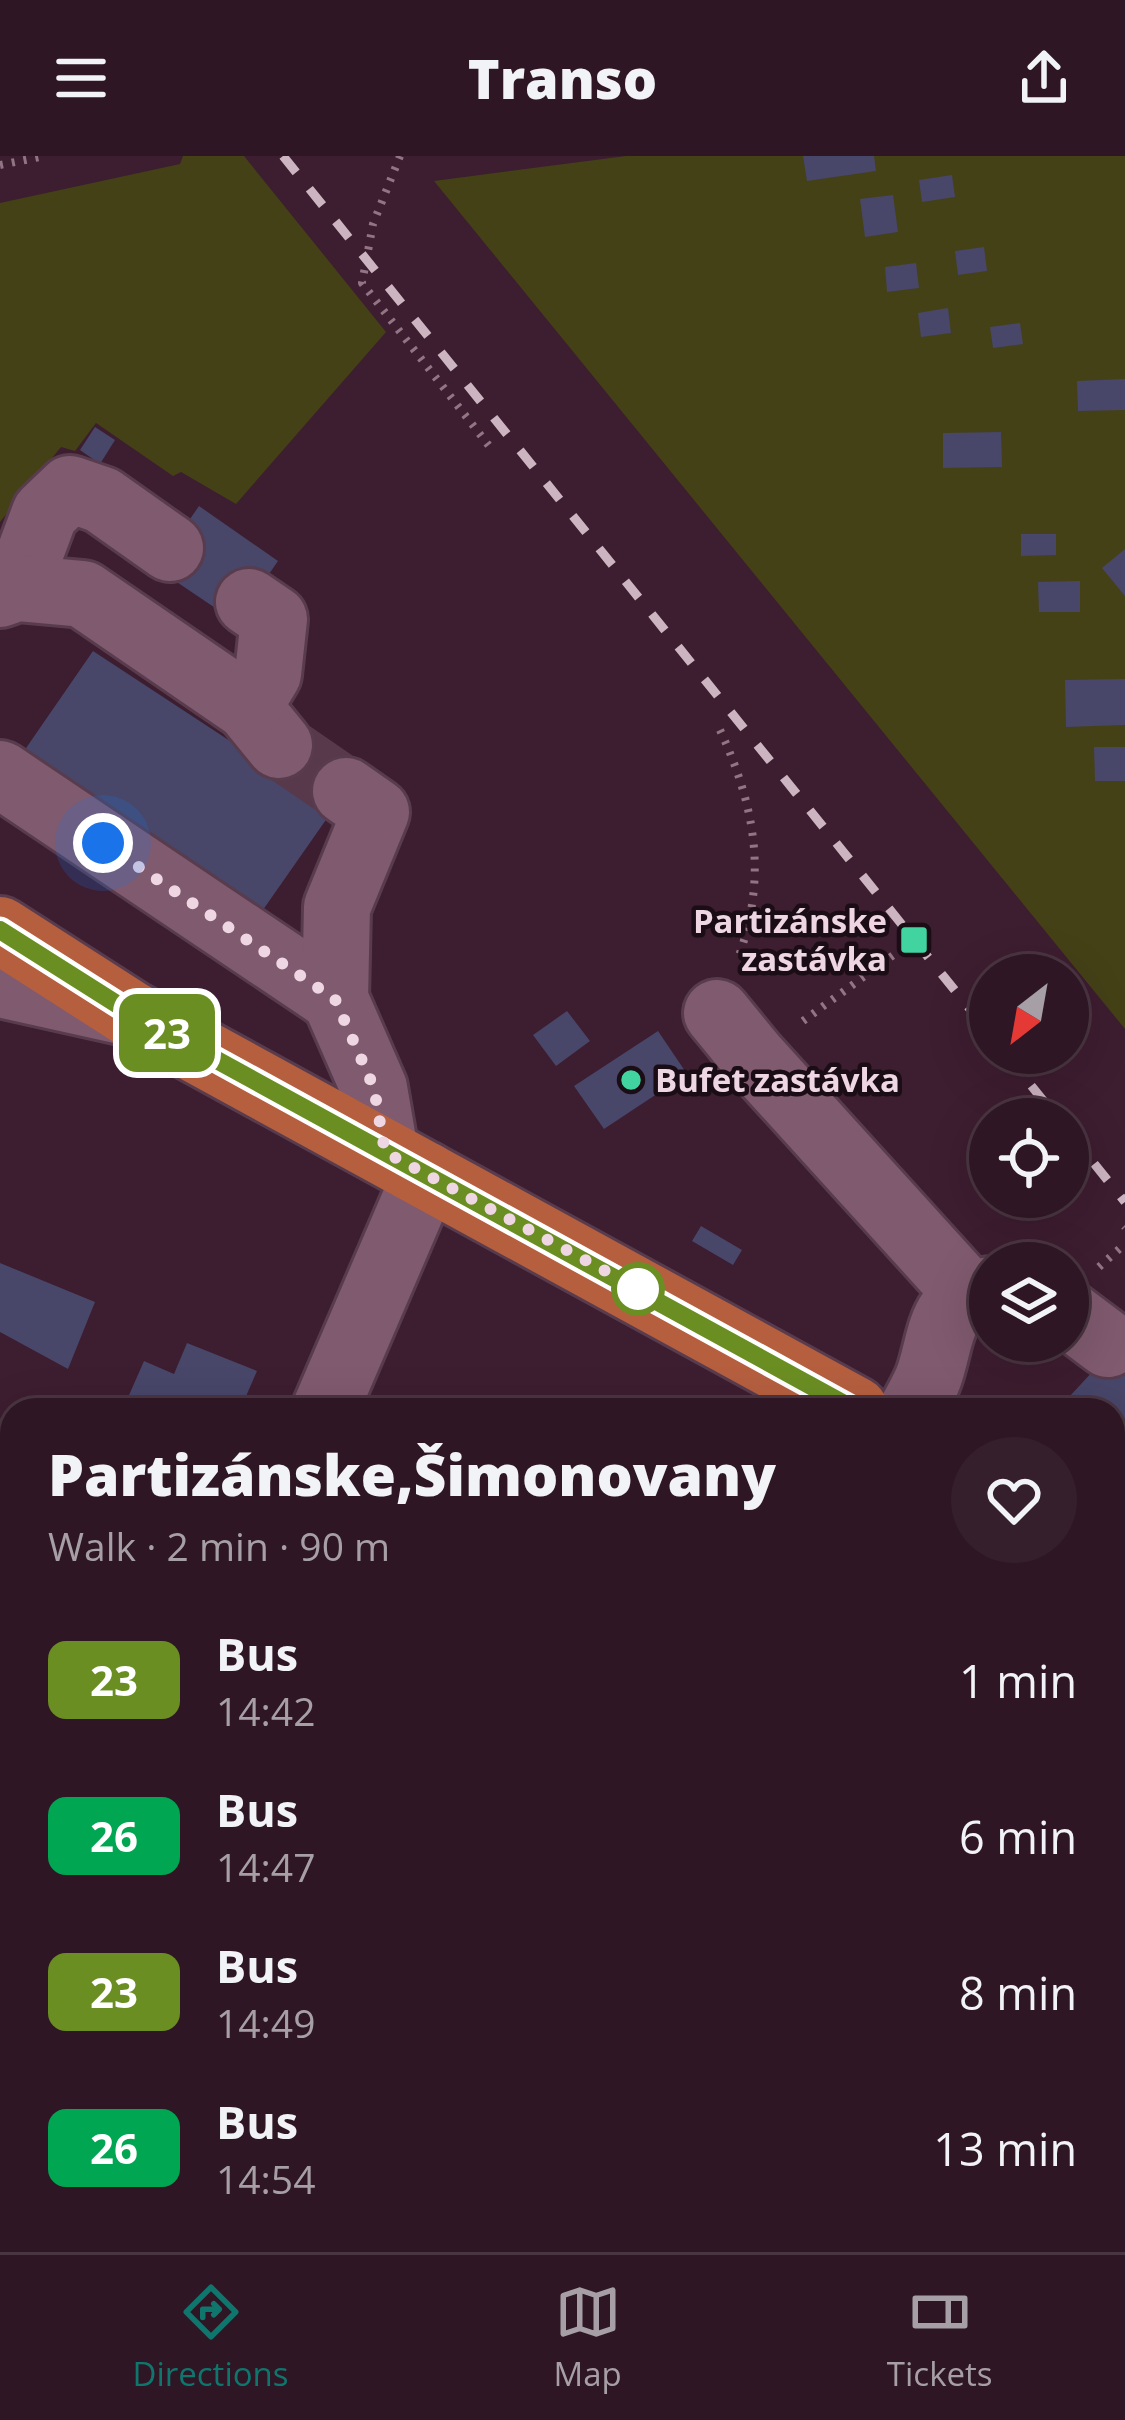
<!DOCTYPE html>
<html lang="en">
<head>
<meta charset="utf-8">
<style>
	:root { --surface:#2e1624; --page:#361f2c; --text:#f1f3f6; --muted:#a79fa6; --line:#493541; --accent:#0f766e }
	body { margin:0; font-family:"Open Sans",sans-serif; background:var(--page); color:var(--text); height:100vh; display:flex; flex-direction:column; font-size:45px; white-space:nowrap }
	* { box-sizing:border-box; margin:0 }
	p { font-size:39px; color:var(--muted) }
	.icon { flex:none; width:66px; height:66px; fill:none; stroke:currentColor; stroke-width:2; stroke-linecap:round; stroke-linejoin:round }
	.map { position:relative; flex:1; overflow:hidden }
	.details { position:absolute; left:0px; top:1242px; width:1125px; height:855px; display:flex; flex-direction:column; background:var(--surface); border-radius:36px 36px 0 0; box-shadow:0 12px 48px #0002,0 0 0 3px var(--line) }
	.details>* { flex:none }
	.badge { padding:0 24px; border-radius:18px; font-size:42px; line-height:78px }
	.needle { width:78px; rotate:211deg }
	.fabs { position:absolute; left:969px; top:798px; display:grid; gap:24px }
	.fabs a { display:grid; place-items:center; width:120px; height:120px; border-radius:50%; background:var(--surface); box-shadow:0 12px 48px #0002,0 0 0 3px var(--line); font-size:60px }
	.you { position:absolute; width:60px; height:60px; margin:-30px; border:9px solid #fff; border-radius:50%; background:#1a73e8; box-shadow:0 0 0 18px #1a73e833 }
	.map>.badge { position:absolute; translate:-50% -50%; box-shadow:0 0 0 6px #fff }
	.round { display:grid; place-items:center; flex:none; width:126px; height:126px; border-radius:63px; background:var(--page) }
	.summary { display:flex; align-items:center; justify-content:space-between; height:204px; padding:0 48px }
	h1 { font-size:57px; font-weight:800; line-height:90px }
	ul { padding:0; list-style:none }
	li { display:flex; align-items:center; gap:36px; height:156px; padding:0 48px }
	li div { flex:1 }
	li b { display:block; font-size:45px }
	li em { font-style:normal }
	li .badge { min-width:132px; font-weight:700; text-align:center }
	header { display:flex; justify-content:space-between; align-items:center; height:156px; padding:0 48px; background:var(--surface); font-size:54px; font-weight:800 }
	.dock { display:flex; justify-content:space-around; align-items:center; height:168px; border-top:3px solid var(--line); background:var(--surface); font-size:33px; color:var(--muted) }
	.dock a { display:grid; justify-items:center; gap:6px }
	.dock .current { color:var(--accent) }
	.map>svg:first-child { display:block }
</style>
</head>
<body>
<header><svg class="icon" aria-label="menu" viewBox="0 0 24 24"><path d="M4 6h16M4 12h16M4 18h16"/></svg>Transo<svg class="icon" aria-label="share" viewBox="0 0 24 24"><path d="M12 15V3M7 8l5-5 5 5M5 13v7h14v-7"/></svg></header>
<div class="map">
<svg width="1125" height="2096" viewBox="0 0 1125 2096">
	<rect width="100%" height="100%" fill="#3d1d30"/>
	<g fill="#444117">
		<polygon points="183,0 244,0 386,176 236,348 181,316 173,320 96,267 75,295 61,291 0,366 0,47 180,8"/>
		<polygon points="626,0 1125,0 1125,873 434,25"/>
	</g>
	<g fill="#484669">
		<polygon points="803,0 874,0 876,15 807,25"/>
		<polygon points="952,19 955,41 922,46 919,24"/>
		<polygon points="893,39 898,76 865,81 860,43"/>
		<polygon points="984,91 987,115 958,119 955,95"/>
		<polygon points="916,107 919,132 887,136 885,111"/>
		<polygon points="948,152 951,177 921,181 918,157"/>
		<polygon points="1020,167 1023,188 993,192 990,171"/>
		<polygon points="1125,223 1125,254 1078,255 1077,225"/>
		<polygon points="95,271 115,284 100,308 80,294"/>
		<polygon points="1001,276 1002,311 943,312 943,277"/>
		<polygon points="199,350 278,405 236,466 156,412"/>
		<polygon points="1021,378 1056,378 1056,399 1021,400"/>
		<polygon points="1125,393 1125,440 1102,412"/>
		<polygon points="1080,425 1080,456 1039,456 1038,426"/>
		<polygon points="93,495 265,608 291,571 358,618 249,774 24,595"/>
		<polygon points="1125,523 1125,569 1066,571 1065,524"/>
		<polygon points="1094,591 1125,591 1125,625 1095,625"/>
		<polygon points="567,855 590,885 556,910 533,879"/>
		<polygon points="658,875 687,918 604,973 574,930"/>
		<polygon points="701,1070 742,1094 733,1109 692,1085"/>
		<polygon points="0,1107 95,1146 68,1213 0,1176"/>
		<polygon points="187,1187 257,1215 240,1254 145,1254 126,1246 144,1205 174,1218"/>
		<polygon points="1105,1202 1125,1220 1125,1280 1120,1286 1113,1279 1113,1254 1085,1254 1070,1240"/>
		<polygon points="0,1491 12,1497 8,1513 12,1515 12,1545 0,1539"/>
		<polygon points="1113,1562 1125,1567 1125,1639 1113,1668"/>
		<polygon points="0,1628 12,1633 12,1724 0,1718"/>
		<polygon points="1113,1690 1125,1695 1125,1756 1113,1751"/>
		<polygon points="1113,1828 1125,1833 1125,1849 1113,1877"/>
		<polygon points="63,2085 160,2085 154,2096 57,2096"/>
		<polygon points="905,2085 1023,2085 1019,2096 901,2096"/>
	</g>
	<g fill="none" stroke-linecap="round" stroke-linejoin="round">
		<polyline stroke="#58394b" stroke-width="66" stroke-dasharray="66 33" stroke-linecap="butt" points="279,589 346,635"/>
		<defs>
			<g id="minor">
				<polyline points="17,432 45,357 70,333 102,344 170,392"/>
				<polyline points="0,438 17,432 83,438 248,551 279,589"/>
				<polyline points="248,551 268,518 274,463 249,446"/>
				<polyline points="0,618 335,843"/>
				<polyline points="346,635 376,656 337,751 335,843 374,932 385,996"/>
				<polyline points="0,828 122,855"/>
				<polyline points="717,857 753,901 968,1138"/>
				<polyline points="1068,1158 1108,1188"/>
				<polyline points="325,1254 426,1019"/>
				<path d="M912,1254C918,1243 925,1231 929,1220C943,1179 938,1142 990,1134"/>
				<polyline points="0,2007 12,1979"/>
				<polyline points="1113,2078 1125,2050"/>
			</g>
			<g id="major">
				<polyline points="0,774 131,858 855,1254"/>
				<polyline points="1113,1418 1125,1427"/>
			</g>
		</defs>
		<use href="#minor" stroke="#583c4d" stroke-width="72"/>
		<use href="#major" stroke="#583c4d" stroke-width="72"/>
		<g stroke="#917585" stroke-width="8" stroke-dasharray="3 9" stroke-linecap="butt">
			<polyline points="400,0 373,68 362,127 493,295"/>
			<polyline points="0,9 45,0"/>
			<path d="M720,574C756,652 768,723 737,805"/>
			<polyline points="803,865 899,795"/>
			<polyline points="1124,1070 1125,1071"/>
			<polyline points="1099,1111 1125,1088"/>
		</g>
		<use href="#minor" stroke="#805a6f" stroke-width="66"/>
		<use href="#major" stroke="#b55f3f" stroke-width="66"/>
		<g stroke="#ccb4c1" stroke-width="9" stroke-dasharray="21 21" stroke-linecap="butt">
			<polyline points="283,0 990,878"/>
			<polyline points="1005,897 1058,963"/>
			<polyline points="1068,975 1125,1046"/>
		</g>
	</g>
	<g fill="none" stroke-linecap="round" stroke-linejoin="round">
		<defs>
			<polyline id="line" points="0,774 131,857 855,1254"/>
		</defs>
		<use href="#line" stroke="#fff" stroke-width="27"/>
		<use href="#line" stroke="#6b8e23" stroke-width="18"/>
		<polyline stroke="#eed7e3" stroke-width="12" stroke-dasharray="0 21.6" points="103,687 335,843 374,932 385,996 650,1139 638,1133"/>
	</g>
	<g fill="#41d4a1" stroke="#1b0d15" stroke-width="4.5">
		<rect x="899" y="769" width="30" height="30" rx="6"/>
		<circle cx="631" cy="924" r="12"/>
	</g>
	<circle fill="#fff" stroke="#6b8e23" stroke-width="6" cx="638" cy="1133" r="24"/>
	<g text-anchor="middle" stroke-width="9" stroke-linejoin="round" paint-order="stroke">
		<g font-size="33" font-weight="bold" fill="#eed7e3" stroke="#1b0d15" text-anchor="end">
			<text x="887" y="777">Partizánske<tspan x="887" dy="38">zastávka</tspan></text>
			<text x="655" y="936" text-anchor="start">Bufet zastávka</text>
		</g>
	</g>
</svg>
<div class="fabs">
<a><svg class="needle" viewBox="-14 -14 28 28"><path d="M0-13l5 13h-10z" fill="#e53935"/><path d="M0 13l5-13h-10z" fill="#a79fa6"/></svg></a>
<a><svg class="icon" aria-label="locate" viewBox="0 0 24 24"><circle cx="12" cy="12" r="6"/><path d="M12 2v4M12 18v4M2 12h4M18 12h4"/></svg></a>
<a><svg class="icon" aria-label="layers" viewBox="0 0 24 24"><path d="M12 4l9 5-9 5-9-5zM3 14l9 5 9-5"/></svg></a>
</div>
<div class="you" style="left:103px;top:687px"></div>
<b class="badge" style="left:167px;top:877px;background:#6b8e23;color:#fff">23</b>
<section class="details">
<div class="summary"><div><h1>Partizánske,Šimonovany</h1><p>Walk · 2 min · 90 m</p></div><a class="round"><svg class="icon" aria-label="heart" viewBox="0 0 24 24"><path d="M12 20l-8-8c-3-5 5-10 8-4 3-6 11-1 8 4z"/></svg></a></div>
<ul>
<li><span class="badge" style="background:#6b8e23;color:#fff">23</span><div><b>Bus</b><p>14:42</p></div><em>1 min</em></li>
<li><span class="badge" style="background:#00a651;color:#fff">26</span><div><b>Bus</b><p>14:47</p></div><em>6 min</em></li>
<li><span class="badge" style="background:#6b8e23;color:#fff">23</span><div><b>Bus</b><p>14:49</p></div><em>8 min</em></li>
<li><span class="badge" style="background:#00a651;color:#fff">26</span><div><b>Bus</b><p>14:54</p></div><em>13 min</em></li>
</ul>
</section>
</div>
<nav class="dock">
<a class="current"><svg class="icon" aria-label="directions" viewBox="0 0 24 24"><path d="M12 3l9 9-9 9-9-9zM9 14v-3h6M13 9l2 2-2 2"/></svg>Directions</a>
<a><svg class="icon" aria-label="map" viewBox="0 0 24 24"><path d="M3 6l6-2 6 2 6-2v14l-6 2-6-2-6 2zM9 4v14M15 6v14"/></svg>Map</a>
<a><svg class="icon" aria-label="tickets" viewBox="0 0 24 24"><path d="M3 7h18v10H3zM15 7v10"/></svg>Tickets</a>
</nav>
</body>
</html>
